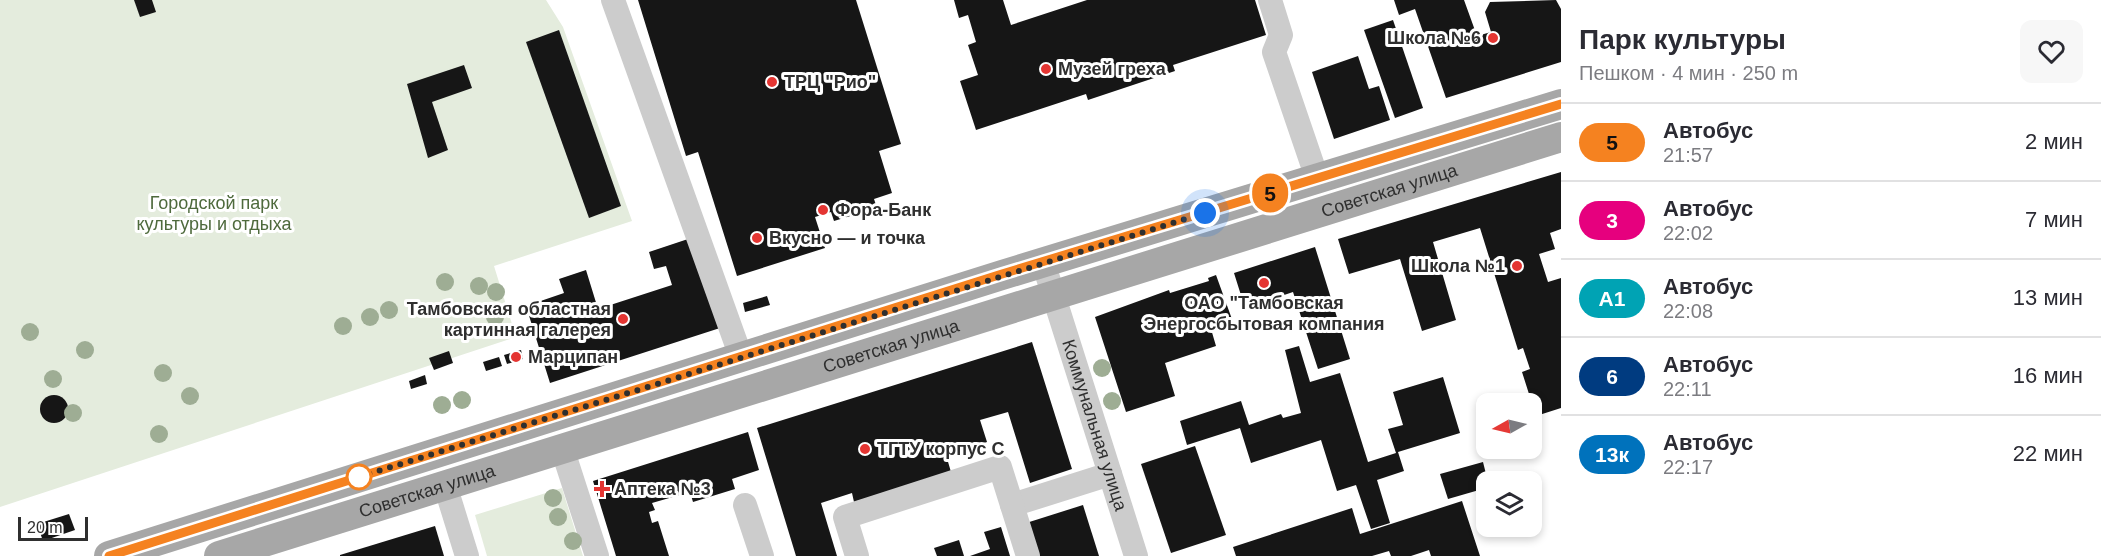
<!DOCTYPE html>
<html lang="ru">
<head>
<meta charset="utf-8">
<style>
	:root { --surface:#fff; --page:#f7f7f7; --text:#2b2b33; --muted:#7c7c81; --line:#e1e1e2 }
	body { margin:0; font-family:Arial,sans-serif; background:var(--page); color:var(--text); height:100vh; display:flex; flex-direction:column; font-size:22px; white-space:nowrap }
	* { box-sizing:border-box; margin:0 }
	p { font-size:20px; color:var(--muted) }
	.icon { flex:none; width:33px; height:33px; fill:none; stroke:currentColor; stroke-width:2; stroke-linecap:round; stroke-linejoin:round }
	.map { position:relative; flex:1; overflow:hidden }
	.side { display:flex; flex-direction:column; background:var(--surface); width:540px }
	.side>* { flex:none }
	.badge { padding:0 12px; border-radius:20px; font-size:21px; line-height:39px }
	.needle { width:39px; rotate:262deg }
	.controls { position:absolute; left:1476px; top:393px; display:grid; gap:12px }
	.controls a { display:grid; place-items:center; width:66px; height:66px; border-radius:12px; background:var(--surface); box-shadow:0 3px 9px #0003; font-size:30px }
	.scale { position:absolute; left:18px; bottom:15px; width:70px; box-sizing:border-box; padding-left:6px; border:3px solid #2f2f2f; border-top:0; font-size:16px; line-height:21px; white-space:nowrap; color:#2f2f2f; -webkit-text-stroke:4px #fff; paint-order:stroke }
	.you { position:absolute; width:30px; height:30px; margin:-15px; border:4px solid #fff; border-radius:50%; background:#1a73e8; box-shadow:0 0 0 9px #1a73e833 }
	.map>.badge { position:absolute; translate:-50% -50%; box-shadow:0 0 0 3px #fff }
	.round { display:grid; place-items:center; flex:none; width:63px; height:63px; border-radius:12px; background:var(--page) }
	.summary { display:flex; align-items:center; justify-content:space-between; height:102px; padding:0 18px }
	h1 { font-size:28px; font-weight:600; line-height:45px }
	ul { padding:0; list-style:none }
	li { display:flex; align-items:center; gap:18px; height:78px; padding:0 18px; border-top:2px solid var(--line) }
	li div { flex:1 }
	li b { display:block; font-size:22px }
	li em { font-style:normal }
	li .badge { min-width:66px; font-weight:700; text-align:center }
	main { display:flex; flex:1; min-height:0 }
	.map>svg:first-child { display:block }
</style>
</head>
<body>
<main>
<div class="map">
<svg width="1561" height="556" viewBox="0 0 1561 556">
	<rect width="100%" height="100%" fill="#fff"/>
	<g fill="#e4ecdd">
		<polygon points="0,0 546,0 563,27 632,221 494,266 516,337 0,507"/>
		<polygon points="562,488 583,556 487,556 475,515"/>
	</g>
	<g fill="#161616">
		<polygon points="134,0 152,0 156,12 140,17"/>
		<polygon points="638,0 856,0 901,144 879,151 892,193 874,199 877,208 834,221 831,212 815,217 825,248 737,276 698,152 686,156"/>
		<polygon points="954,0 1003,0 1011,25 1087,0 1255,0 1266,35 1173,65 1175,71 1088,100 1086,94 976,130 960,81 978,75 968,45 976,42 968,15 959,18"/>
		<polygon points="1394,0 1464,0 1477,36 1491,32 1485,12 1490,2 1556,0 1561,9 1561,62 1446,98 1415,9 1399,15"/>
		<polygon points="1393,20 1423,108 1395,118 1364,30"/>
		<polygon points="559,30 621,206 589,218 526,42"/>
		<polygon points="1358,56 1369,89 1379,86 1390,120 1334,139 1312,72"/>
		<polygon points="464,65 472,88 432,102 448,150 428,158 407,84"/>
		<polygon points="1561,172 1561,229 1550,233 1555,249 1539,254 1548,282 1561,278 1561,408 1536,416 1522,372 1530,369 1523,348 1518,350 1480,228 1433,242 1456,320 1422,331 1400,259 1349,274 1338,239"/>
		<polygon points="691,238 720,328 550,383 526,306 564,293 559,279 586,270 598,309 672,285 666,266 654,269 649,252"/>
		<polygon points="1315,247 1350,359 1318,369 1293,292 1245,308 1234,273"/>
		<polygon points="1216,275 1233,322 1211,329 1216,346 1165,363 1175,396 1126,412 1095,317 1169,290 1170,293 1209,281 1208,278"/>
		<polygon points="767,296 770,305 745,312 743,303"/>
		<polygon points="1032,342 1072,469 1030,483 1008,412 980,420 987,442 946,455 951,472 854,502 852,493 821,503 837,556 796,556 757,428"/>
		<polygon points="1299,346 1310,382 1340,373 1368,462 1396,453 1388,429 1403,425 1393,392 1443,377 1460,433 1398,452 1404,471 1377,480 1390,523 1371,529 1356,485 1337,491 1321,440 1251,463 1240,428 1187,445 1180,421 1241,401 1249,425 1281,414 1283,418 1301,413 1285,350"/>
		<polygon points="521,350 523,359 507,364 504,355"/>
		<polygon points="449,351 453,363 434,370 429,358"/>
		<polygon points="499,357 502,366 486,371 483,362"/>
		<polygon points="425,375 427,384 411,389 409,381"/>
		<circle cx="54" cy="409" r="14"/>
		<polygon points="748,432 759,470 732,479 735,489 693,502 690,492 652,503 655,510 649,512 652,523 658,521 669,556 616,556 593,481"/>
		<polygon points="1195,446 1226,535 1171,553 1141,464"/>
		<polygon points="1483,462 1488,482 1486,488 1448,499 1440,474"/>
		<polygon points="1462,501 1480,556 1431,556 1429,550 1411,556 1391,556 1389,551 1372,556 1236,556 1233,547 1352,508 1360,534"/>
		<polygon points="1083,505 1099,556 1033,556 1023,524"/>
		<polygon points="69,514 75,530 43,541 37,524"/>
		<polygon points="435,526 444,556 340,556 340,555"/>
		<polygon points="1001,527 1010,556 970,556 990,549 984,532"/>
		<polygon points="959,540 964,556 937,556 934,548"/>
	</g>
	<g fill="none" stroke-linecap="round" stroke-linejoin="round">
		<g stroke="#ccc" stroke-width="24">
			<polyline points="613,0 741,357"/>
			<polyline points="1270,0 1281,35 1274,52 1317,178"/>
			<path id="s1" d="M1043,262L1136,556"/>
			<polyline points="562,448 597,556"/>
			<polyline points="445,485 467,556"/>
			<polyline points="745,505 762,556"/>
			<polyline points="1012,505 1110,474"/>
			<polyline points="857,556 845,517 1000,467 1028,556"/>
		</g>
		<g stroke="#a7a7a7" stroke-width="30">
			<polyline points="109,556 1002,275 1561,104"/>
			<path id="s2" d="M219,556L1561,137"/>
		</g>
	</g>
	<g fill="#9ead94">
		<circle cx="445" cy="282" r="9"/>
		<circle cx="479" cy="286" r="9"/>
		<circle cx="496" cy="292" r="9"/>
		<circle cx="389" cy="310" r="9"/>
		<circle cx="370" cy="317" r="9"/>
		<circle cx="495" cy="317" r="9"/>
		<circle cx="343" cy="326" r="9"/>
		<circle cx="30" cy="332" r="9"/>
		<circle cx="85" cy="350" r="9"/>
		<circle cx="1102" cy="368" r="9"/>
		<circle cx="163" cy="373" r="9"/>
		<circle cx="53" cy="379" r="9"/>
		<circle cx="190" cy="396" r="9"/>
		<circle cx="462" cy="400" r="9"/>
		<circle cx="1112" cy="401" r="9"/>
		<circle cx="442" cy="405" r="9"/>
		<circle cx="73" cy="413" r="9"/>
		<circle cx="159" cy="434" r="9"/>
		<circle cx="553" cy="498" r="9"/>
		<circle cx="558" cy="517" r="9"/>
		<circle cx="573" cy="541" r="9"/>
	</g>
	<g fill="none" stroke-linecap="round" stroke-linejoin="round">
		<defs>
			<polyline id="line" points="109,556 1002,274 1561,104"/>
		</defs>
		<use href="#line" stroke="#fff" stroke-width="14"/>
		<use href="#line" stroke="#f58220" stroke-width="9"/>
		<polyline stroke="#2f2f2f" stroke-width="6" stroke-dasharray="0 10.8" points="359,477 1205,213"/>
	</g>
	<g fill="#e43532" stroke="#fff" stroke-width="2">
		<circle cx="1493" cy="38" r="6"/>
		<circle cx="1046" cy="69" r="6"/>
		<circle cx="772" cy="82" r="6"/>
		<circle cx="823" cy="210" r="6"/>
		<circle cx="757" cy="238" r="6"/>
		<circle cx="1517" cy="266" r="6"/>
		<circle cx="1264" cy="283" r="6"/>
		<circle cx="623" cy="319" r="6"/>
		<circle cx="516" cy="357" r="6"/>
		<circle cx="865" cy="449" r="6"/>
		<path d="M599 480h6v6h6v6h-6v6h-6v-6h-6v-6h6z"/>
	</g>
	<circle fill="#fff" stroke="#f58220" stroke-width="3" cx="359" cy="477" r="12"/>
	<g text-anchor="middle" stroke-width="6" stroke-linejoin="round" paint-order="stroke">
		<g font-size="18" font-weight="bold" fill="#2f2f2f" stroke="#fff" text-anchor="start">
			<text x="1481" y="44" text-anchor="end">Школа №6</text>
			<text x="1058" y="75">Музей греха</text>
			<text x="784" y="88">ТРЦ "Рио"</text>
			<text x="835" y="216">Фора-Банк</text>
			<text x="769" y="244">Вкусно — и точка</text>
			<text x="1505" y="272" text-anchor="end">Школа №1</text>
			<text x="1264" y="309" text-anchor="middle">ОАО "Тамбовская<tspan x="1264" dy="21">Энергосбытовая компания</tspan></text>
			<text x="611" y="315" text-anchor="end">Тамбовская областная<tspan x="611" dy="21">картинная галерея</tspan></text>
			<text x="528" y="363">Марципан</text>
			<text x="877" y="455">ТГТУ корпус С</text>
			<text x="614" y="495">Аптека №3</text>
		</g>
		<g font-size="18" fill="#2f2f2f" stroke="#fff">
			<text dy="6" stroke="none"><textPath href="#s2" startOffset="1226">Советская улица</textPath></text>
			<text dy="6" stroke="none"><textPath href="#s2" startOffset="704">Советская улица</textPath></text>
			<text dy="6" stroke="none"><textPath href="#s1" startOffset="171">Коммунальная улица</textPath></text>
			<text dy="6" stroke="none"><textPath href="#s2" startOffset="218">Советская улица</textPath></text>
		</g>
		<g font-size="18" fill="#4e6a3c" stroke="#fff">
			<text x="214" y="209">Городской парк<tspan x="214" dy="21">культуры и отдыха</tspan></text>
		</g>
	</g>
</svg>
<div class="controls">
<a><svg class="needle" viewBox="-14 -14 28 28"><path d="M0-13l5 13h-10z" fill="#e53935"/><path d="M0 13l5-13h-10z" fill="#7c7c81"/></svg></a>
<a><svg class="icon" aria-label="layers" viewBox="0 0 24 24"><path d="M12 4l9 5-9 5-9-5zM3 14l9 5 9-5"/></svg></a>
</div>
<div class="scale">20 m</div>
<div class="you" style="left:1205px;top:213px"></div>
<b class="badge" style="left:1270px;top:193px;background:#f58220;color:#111">5</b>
</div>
<section class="side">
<div class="summary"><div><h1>Парк культуры</h1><p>Пешком · 4 мин · 250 m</p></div><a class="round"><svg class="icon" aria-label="heart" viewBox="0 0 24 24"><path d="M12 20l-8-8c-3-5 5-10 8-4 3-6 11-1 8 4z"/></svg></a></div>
<ul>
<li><span class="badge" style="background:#f58220;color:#111">5</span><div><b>Автобус</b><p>21:57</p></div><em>2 мин</em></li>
<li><span class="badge" style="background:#e6007e;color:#fff">3</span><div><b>Автобус</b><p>22:02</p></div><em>7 мин</em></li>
<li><span class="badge" style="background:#00a3b4;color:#fff">А1</span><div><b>Автобус</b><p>22:08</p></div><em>13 мин</em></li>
<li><span class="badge" style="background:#003b80;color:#fff">6</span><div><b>Автобус</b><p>22:11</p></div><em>16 мин</em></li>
<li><span class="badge" style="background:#0072bc;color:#fff">13к</span><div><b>Автобус</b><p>22:17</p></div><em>22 мин</em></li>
</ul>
</section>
</main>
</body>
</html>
